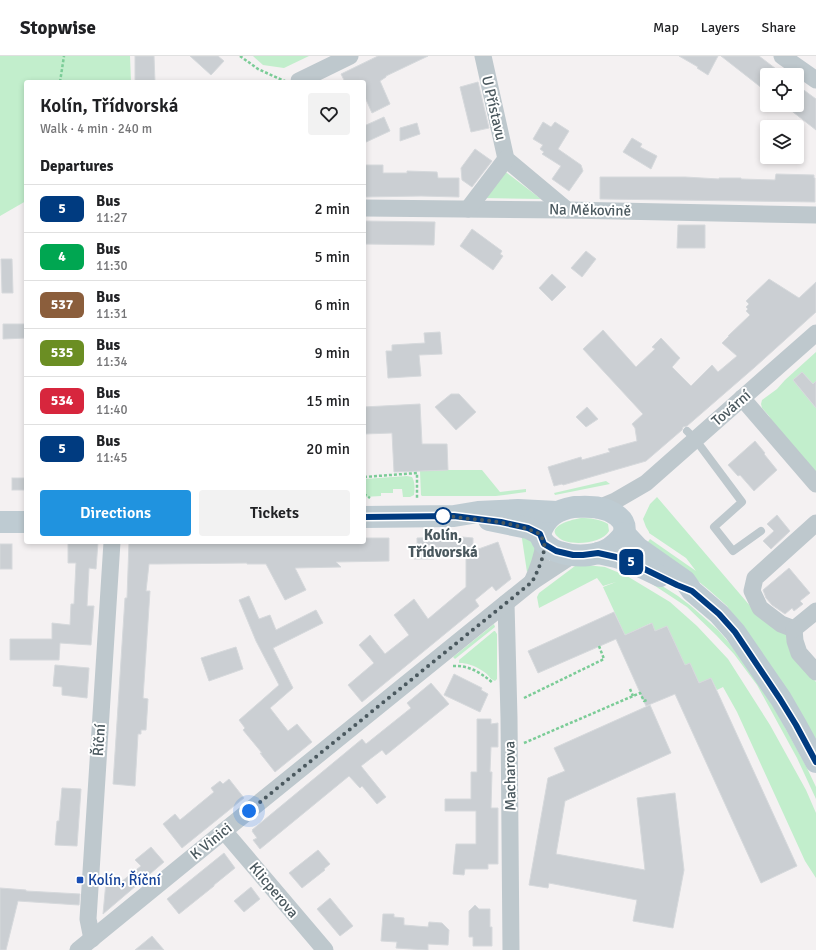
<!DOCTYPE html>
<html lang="en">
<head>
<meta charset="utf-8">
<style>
	:root { --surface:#fff; --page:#f2f2f2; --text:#202124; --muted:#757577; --line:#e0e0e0; --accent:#2093df }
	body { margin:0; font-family:Signika,sans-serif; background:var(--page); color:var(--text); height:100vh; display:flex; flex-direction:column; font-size:15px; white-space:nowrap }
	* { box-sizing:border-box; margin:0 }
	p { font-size:13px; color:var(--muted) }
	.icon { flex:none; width:22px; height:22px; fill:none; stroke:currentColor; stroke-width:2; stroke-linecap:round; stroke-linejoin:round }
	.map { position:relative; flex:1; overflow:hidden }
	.details { position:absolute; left:24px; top:24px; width:342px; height:464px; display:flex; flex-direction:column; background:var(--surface); border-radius:4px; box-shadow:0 2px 6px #0003 }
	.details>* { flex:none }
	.badge { padding:0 8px; border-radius:6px; font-size:14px; line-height:26px }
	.tools { position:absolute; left:760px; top:12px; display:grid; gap:8px }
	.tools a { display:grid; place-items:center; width:44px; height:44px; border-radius:4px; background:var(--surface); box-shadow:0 2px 6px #0003; font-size:20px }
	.you { position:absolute; width:20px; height:20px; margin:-10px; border:3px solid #fff; border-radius:50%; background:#1a73e8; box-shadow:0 0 0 6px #1a73e833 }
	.map>.badge { position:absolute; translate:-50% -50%; box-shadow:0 0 0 2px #fff }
	h2 { padding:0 16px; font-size:15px; line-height:36px }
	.round { display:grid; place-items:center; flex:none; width:42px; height:42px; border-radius:4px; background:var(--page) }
	.overview { display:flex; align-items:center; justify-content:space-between; height:68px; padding:0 16px }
	h1 { font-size:19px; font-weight:600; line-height:30px }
	.primary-button { display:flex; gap:8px; margin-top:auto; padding:8px 16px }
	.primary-button a { flex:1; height:46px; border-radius:4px; background:var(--accent); color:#fff; font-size:16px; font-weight:600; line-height:46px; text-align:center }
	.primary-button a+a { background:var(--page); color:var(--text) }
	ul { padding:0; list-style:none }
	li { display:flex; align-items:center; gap:12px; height:48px; padding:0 16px; border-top:1px solid var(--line) }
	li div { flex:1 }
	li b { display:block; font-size:15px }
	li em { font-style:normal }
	li .badge { min-width:44px; font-weight:700; text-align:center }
	header { display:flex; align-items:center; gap:24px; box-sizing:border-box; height:56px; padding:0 20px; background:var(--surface); border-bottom:1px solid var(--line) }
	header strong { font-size:19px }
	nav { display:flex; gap:22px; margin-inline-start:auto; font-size:14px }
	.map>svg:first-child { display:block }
</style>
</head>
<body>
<header>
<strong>Stopwise</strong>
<nav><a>Map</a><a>Layers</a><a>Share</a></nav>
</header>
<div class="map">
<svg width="816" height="894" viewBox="0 0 816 894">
	<rect width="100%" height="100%" fill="#f4f1f2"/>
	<g fill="#c2eecc">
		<polygon points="0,0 130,0 131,26 26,26 26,145 0,160"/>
		<polygon points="253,0 309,0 284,12 263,9"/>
		<polygon points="503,114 541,143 482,142"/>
		<polygon points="816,296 816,331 802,316 793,324 816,352 816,418 771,364 769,360 762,352 761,348 762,344 777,333 785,324"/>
		<polygon points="448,414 482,414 500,436 526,433 526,436 496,440 422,440 421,439 420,415"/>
		<path d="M407,420L412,421C415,426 415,433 414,439L410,441H403L402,433H393V437H381V440L364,441V423Z"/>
		<polygon points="606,425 610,428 555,439 554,437"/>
		<polygon points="657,441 757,558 790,581 796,602 816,626 816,692 727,550 709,534 688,517 645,490 650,483 696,515 686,502 649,477 649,476 646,471 643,463 650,448"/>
		<path d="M581,462C590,462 600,463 608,468L609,475C602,488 568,491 558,481C545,470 574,463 581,462Z"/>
		<polygon points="521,476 538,489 533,509 527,516"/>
		<polygon points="586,509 605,511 627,520 670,546 697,570 728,603 770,669 806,734 816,757 816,822 805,805 737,656 723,631 717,634 711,622 699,627 690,607 682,611 682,604 667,570 655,575 651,567 625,579 603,531 616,526 603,530 597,522 539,552 537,541 539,537 575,510"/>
		<polygon points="645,519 678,540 691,550 718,574 731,589 769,642 806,710 816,731 816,743 797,702 768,649 757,629 734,598 716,579 687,551 646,524"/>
		<polygon points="494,568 495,571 455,603 453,601"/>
		<path d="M494,575H495L497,578V623L495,625L491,623C487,615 469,606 459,607V604Z"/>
	</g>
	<g fill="#cbcfd3" stroke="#d6d9dc">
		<polygon points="135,0 154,0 155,26 135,26"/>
		<polygon points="190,0 218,0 224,5 211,19"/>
		<polygon points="378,0 428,0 386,20 386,21 380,25 390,48 372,57 364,39 364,26 345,26 341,18"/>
		<polygon points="679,0 718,0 708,19 697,12 698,11"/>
		<polygon points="721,0 759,0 784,19 767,19 767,36"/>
		<polygon points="478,26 489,72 471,76 460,31"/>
		<polygon points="797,29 816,43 816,74 784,49 797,49"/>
		<polygon points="384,61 390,75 364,87 364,70"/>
		<polygon points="543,66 551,71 555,66 569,75 558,93 581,109 583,115 569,135 552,123 561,110 542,98 544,96 540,93 543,89 533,83"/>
		<polygon points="417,67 420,78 400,85 400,72"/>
		<polygon points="632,82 642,88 640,91 657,100 651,113 623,96"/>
		<polygon points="475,93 492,105 472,131 462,124 461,112"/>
		<polygon points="364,109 383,109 383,117 407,117 407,115 437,116 438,122 459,122 459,141 421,140 364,141"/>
		<polygon points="776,118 814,119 814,122 815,122 815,146 600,143 600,121 685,121 719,123 719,122 741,122 741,123 775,124"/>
		<polygon points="364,165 435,166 434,189 364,188"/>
		<polygon points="678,169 705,169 705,192 677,192"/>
		<polygon points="472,173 502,195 500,198 503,200 493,214 460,190"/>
		<polygon points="586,195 596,203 582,221 571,212"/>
		<polygon points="1,203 12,203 13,237 2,237"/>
		<polygon points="552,218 566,231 552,245 539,232"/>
		<polygon points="769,223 799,242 816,226 816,256 755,311 687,370 683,371 682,374 646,405 563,429 562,428 554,430 548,411 581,401 582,404 610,396 608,393 637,385 635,372 632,368 643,358 583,293 603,274 636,311 655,293 652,291 661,282 680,302 672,311 691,330 712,309 718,316 737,300 722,287 729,280 728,280 750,259 746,255 748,253 746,251 749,248 746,245"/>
		<polygon points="3,268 26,268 26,282 3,283"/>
		<polygon points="440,276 442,298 419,299 421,320 388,322 386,295 392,295 392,289 425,287 424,277"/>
		<polygon points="802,316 813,328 816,325 816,352 793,324"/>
		<polygon points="451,338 459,338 476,356 456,374 435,351"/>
		<polygon points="420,348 422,388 447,388 448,414 394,416 392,377 364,378 364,351"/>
		<polygon points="587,351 598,363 586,371 576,361"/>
		<polygon points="755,385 765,397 764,398 777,414 754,435 740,419 738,420 728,409"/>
		<rect x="12" y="422" width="14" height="12"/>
		<polygon points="777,459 790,475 771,493 763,485 774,475 767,468"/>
		<polygon points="462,481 473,482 473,495 498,486 511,523 496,535 492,530 475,544 479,550 362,646 348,629 374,607 359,589 370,579 385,598 409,579 394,559 414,543 428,563 466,531 466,498 434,499 434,503 414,503 414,492 417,492 417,482"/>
		<polygon points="364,482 389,482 389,505 336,506 341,511 295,512 306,534 285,544 266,508 247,508 247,507 156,508 149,508 146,535 150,535 143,642 148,643 146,674 141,674 141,678 138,678 135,730 113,728 125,542 127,542 129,486 364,486"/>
		<polygon points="98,486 96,513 89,512 87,550 94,550 91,589 60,587 59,604 10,604 10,583 52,583 52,567 70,569 71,548 74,548 76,507 68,507 68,487"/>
		<rect x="0" y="488" width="12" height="25"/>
		<polygon points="789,512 810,537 800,545 803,548 794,555 792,552 785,558 772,549 766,542 763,534"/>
		<polygon points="249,540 259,563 270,559 276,574 316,554 323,567 273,592 293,632 270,652 288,675 297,668 312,686 275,716 260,697 262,697 243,674 245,672 239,664 279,629 256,585 239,544"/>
		<polygon points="614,556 625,579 652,567 655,575 667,570 685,609 690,607 699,627 711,622 797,810 761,827 675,638 646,650 616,583 538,617 528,595"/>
		<polygon points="236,591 243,613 209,625 201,602"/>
		<polygon points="55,609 89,612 87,642 62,639 62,631 53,630"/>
		<polygon points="454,618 482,632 481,634 488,638 480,656 444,639"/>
		<polygon points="431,627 449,648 386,699 382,694 361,710 386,741 377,748 362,730 360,732 349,720 260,793 253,784 257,782 252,775 253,774 252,774 362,683 366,688 411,652 407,647"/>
		<polygon points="650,649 671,697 565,745 556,798 645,814 637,742 675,737 684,814 673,872 633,865 637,844 549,827 548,832 529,829 548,722 565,715 554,692"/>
		<polygon points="477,663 491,663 491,668 498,667 498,691 491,691 490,716 492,716 491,752 498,752 498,808 488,808 488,813 465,813 464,819 453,818 456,788 476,788 476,755 445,755 445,743 471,743 471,716 477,716"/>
		<polygon points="229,723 244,742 182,792 163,768 175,758 180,764 214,736 211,732 220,725 223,728"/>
		<polygon points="62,732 81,733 77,790 55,789 57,765 59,765"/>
		<polygon points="151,791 164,806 103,858 106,826 121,826 141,810 135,804"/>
		<polygon points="318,794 330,808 324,813 325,814 302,832 289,817"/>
		<polygon points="224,797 235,812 214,829 214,830 179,858 167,843"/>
		<polygon points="251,831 260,843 244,856 234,845"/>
		<polygon points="0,832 26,834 26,835 80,838 79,849 18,845 6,894 0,894"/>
		<polygon points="330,842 353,870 340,880 317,853"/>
		<polygon points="475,849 479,853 490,853 490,871 492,871 492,890 473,890 473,881 469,881 469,855"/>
		<polygon points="383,858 394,858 394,861 404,862 404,869 428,871 429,866 442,867 449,874 448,889 428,888 428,894 426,894 396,892 397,886 381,885"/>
		<polygon points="152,880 164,894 135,894"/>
	</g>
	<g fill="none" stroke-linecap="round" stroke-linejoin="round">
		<g stroke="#7bcc97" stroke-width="2.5" stroke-dasharray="3 2" stroke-linecap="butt">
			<polyline points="240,0 258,13 282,24 285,25"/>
			<polyline points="60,26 64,0"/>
			<polyline points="364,421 417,417 417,442"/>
			<polyline points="364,438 370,442"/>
			<path d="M453,610C469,609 481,617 493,627"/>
			<polyline points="630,633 633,640"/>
			<polyline points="524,642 604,603 599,590"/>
			<polyline points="524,687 640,637 644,645 647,644"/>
		</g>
		<polyline stroke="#bec8cd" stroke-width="8" points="687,375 695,383 742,446 714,471 733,495 761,475"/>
		<g stroke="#bec8cd" stroke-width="17">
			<polyline points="483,0 506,103 567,154"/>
			<polyline points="782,0 816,24"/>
			<polyline points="299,26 299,25 350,0"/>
			<polyline points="364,152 567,154 816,159"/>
			<polyline points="468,153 506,103"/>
			<polyline points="742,342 816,428"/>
			<polyline points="598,452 615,445 646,427 816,277"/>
			<path d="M532,526C538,513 542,502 544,488"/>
			<polyline points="506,547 509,662 511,894"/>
			<polyline points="794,573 781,568 760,552 752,535 755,522 816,467"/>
			<polyline points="794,573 795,585 799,597 816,616"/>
			<polyline points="794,573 816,555"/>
			<polyline points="224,775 325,894"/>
			<polyline points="92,883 88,863 112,486"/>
			<polyline points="78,894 224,775 532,526 573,499"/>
		</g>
		<g stroke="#becbd2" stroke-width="22">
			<path d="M574,451C582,451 591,450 599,452C610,454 628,462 624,477C623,480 619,484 616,487C602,501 577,502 559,496C549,493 542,487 540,478C546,460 557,454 574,451Z"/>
			<polyline points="364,461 454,460 478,456 518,454 557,456"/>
			<polyline points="489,464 528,472 540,478"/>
			<polyline points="0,466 26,466"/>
			<polyline points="624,477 638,492 685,525 692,535 719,558 735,576 781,643 796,669 816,706"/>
			<polyline points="598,497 616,501 629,505 660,520"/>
		</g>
	</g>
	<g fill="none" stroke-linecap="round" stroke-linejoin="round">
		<defs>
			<polyline id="line" points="364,461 454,460 501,466 528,472 540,478 544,488 556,495 573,499 583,499 598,497 616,501 630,506 677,529 692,535 719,558 735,576 780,643 796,669 816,706"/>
		</defs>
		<use href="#line" stroke="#fff" stroke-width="9"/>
		<use href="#line" stroke="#003b80" stroke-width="6"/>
		<path stroke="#4a585e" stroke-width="4" stroke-dasharray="0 7.2" d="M249,755L532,526C537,517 546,497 544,487C543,483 541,481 540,478C518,468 495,465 471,463C461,462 451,460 440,460H443"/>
	</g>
	<circle fill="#fff" stroke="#003b80" stroke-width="2" cx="443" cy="460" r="8"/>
	<rect fill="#1a4fb4" stroke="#fff" stroke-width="1.5" x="76" y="820" width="8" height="8" rx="2"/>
	<g text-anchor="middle" stroke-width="4" stroke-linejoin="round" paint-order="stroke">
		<g font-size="15" fill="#4a585e" stroke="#fff">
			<text transform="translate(494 52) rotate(77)" y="5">U Přístavu</text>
			<text transform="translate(590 154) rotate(1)" y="5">Na Měkovině</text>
			<text transform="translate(731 352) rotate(-41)" y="5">Tovární</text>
			<text transform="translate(99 684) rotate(-86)" y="5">Říční</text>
			<text transform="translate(510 720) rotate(-91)" y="5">Macharova</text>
			<text transform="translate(211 785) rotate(-39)" y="5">K Vinici</text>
			<text transform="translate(274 834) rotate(50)" y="5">Klicperova</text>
		</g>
		<g font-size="15" font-weight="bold" fill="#4a585e" stroke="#fff">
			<text x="443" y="484">Kolín,<tspan x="443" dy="17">Třídvorská</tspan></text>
		</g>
		<g font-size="15" fill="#164399" stroke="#fff" text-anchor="start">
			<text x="88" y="829">Kolín, Říční</text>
		</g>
	</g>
</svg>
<div class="tools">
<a><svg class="icon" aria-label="locate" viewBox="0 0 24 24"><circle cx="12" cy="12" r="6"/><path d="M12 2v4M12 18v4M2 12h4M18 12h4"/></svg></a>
<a><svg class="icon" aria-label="layers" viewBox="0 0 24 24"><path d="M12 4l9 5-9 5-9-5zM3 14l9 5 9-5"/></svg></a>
</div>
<div class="you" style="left:249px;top:755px"></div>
<b class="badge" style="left:631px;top:506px;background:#003b80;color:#fff">5</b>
<section class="details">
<div class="overview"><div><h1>Kolín, Třídvorská</h1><p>Walk · 4 min · 240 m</p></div><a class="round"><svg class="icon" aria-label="heart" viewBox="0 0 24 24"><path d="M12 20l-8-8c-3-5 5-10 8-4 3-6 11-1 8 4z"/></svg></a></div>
<h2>Departures</h2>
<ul>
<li><span class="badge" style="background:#003b80;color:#fff">5</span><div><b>Bus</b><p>11:27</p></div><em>2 min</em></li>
<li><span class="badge" style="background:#00a651;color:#fff">4</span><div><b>Bus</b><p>11:30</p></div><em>5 min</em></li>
<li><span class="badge" style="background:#8b5e3c;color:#fff">537</span><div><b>Bus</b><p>11:31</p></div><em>6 min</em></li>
<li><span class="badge" style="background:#6b8e23;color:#fff">535</span><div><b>Bus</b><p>11:34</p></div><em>9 min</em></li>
<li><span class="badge" style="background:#d7263d;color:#fff">534</span><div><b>Bus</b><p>11:40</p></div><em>15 min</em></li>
<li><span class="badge" style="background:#003b80;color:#fff">5</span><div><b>Bus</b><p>11:45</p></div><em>20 min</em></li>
</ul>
<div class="primary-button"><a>Directions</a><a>Tickets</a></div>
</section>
</div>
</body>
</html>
